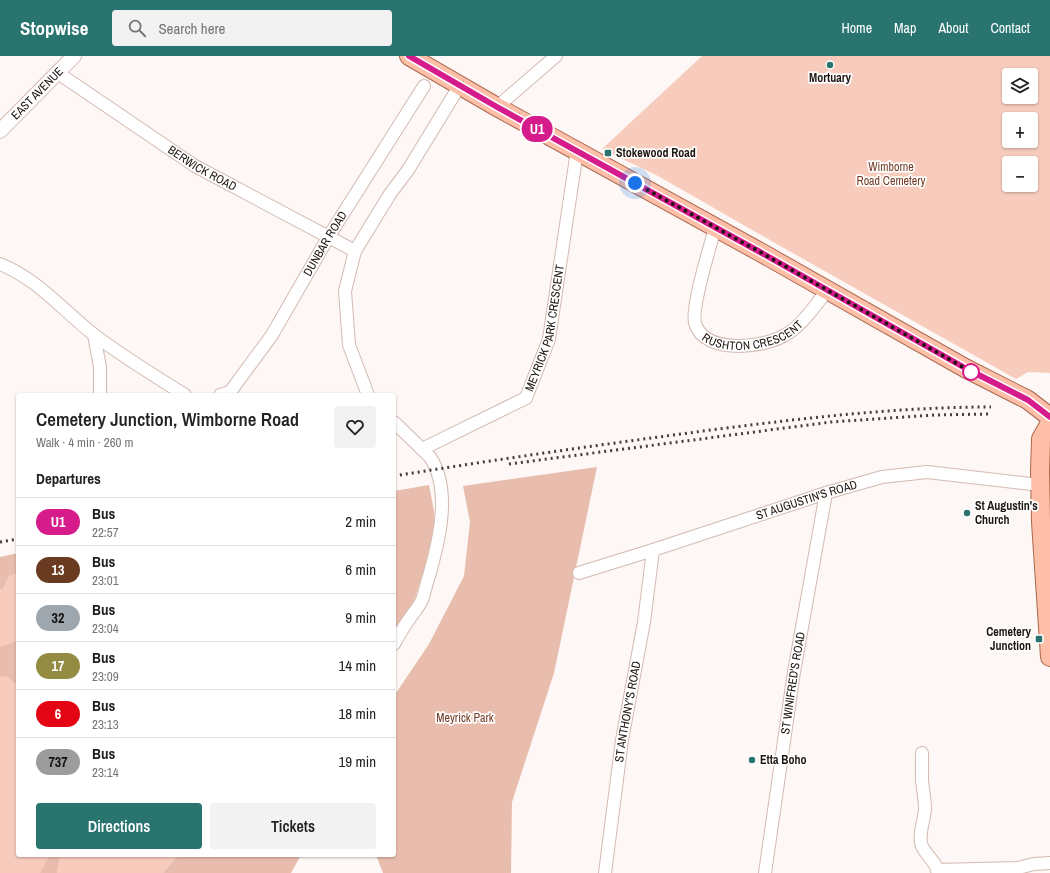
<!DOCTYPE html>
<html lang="en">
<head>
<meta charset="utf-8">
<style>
	:root { --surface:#fff; --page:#f2f2f2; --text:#222; --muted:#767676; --line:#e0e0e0; --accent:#2a7470 }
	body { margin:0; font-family:"Archivo Narrow",sans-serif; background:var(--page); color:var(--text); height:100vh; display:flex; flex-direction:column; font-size:15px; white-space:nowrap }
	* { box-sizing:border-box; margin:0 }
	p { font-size:13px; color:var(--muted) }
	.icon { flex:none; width:22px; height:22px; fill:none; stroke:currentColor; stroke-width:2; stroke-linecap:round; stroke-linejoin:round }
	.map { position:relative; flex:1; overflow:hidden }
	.side { position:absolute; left:16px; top:337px; width:380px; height:464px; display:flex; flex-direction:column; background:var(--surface); border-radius:4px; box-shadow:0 1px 3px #0004 }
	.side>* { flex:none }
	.badge { padding:0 8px; border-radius:13px; font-size:14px; line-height:26px }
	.fabs { position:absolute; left:1002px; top:12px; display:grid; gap:8px }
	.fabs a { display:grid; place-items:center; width:36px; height:36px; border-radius:4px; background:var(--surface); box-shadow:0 1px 3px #0004; font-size:20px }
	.you { position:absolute; width:20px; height:20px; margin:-10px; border:3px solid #fff; border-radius:50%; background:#1a73e8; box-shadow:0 0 0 6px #1a73e833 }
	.map>.badge { position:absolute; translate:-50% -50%; box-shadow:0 0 0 2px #fff }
	h2 { padding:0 20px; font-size:15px; line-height:36px }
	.round { display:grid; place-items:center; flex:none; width:42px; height:42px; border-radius:4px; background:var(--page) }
	.overview { display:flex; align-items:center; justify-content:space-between; height:68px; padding:0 20px }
	h1 { font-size:19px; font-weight:600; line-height:30px }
	.action { display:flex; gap:8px; margin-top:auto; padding:8px 20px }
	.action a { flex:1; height:46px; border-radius:4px; background:var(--accent); color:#fff; font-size:16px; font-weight:600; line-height:46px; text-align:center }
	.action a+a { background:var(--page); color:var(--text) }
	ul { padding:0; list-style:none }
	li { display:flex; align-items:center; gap:12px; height:48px; padding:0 20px; border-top:1px solid var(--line) }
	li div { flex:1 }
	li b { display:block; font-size:15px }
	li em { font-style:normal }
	li .badge { min-width:44px; font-weight:700; text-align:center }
	header { display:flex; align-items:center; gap:24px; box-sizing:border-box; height:56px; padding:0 20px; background:var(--accent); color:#fff }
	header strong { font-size:19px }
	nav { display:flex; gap:22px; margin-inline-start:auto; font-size:14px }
	.search { width:280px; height:36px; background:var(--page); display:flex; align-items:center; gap:10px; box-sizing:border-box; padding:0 14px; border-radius:4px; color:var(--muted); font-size:15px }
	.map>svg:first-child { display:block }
</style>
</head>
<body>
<header>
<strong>Stopwise</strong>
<div class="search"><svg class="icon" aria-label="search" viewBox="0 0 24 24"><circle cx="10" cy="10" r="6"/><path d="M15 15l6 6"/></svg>Search here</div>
<nav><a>Home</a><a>Map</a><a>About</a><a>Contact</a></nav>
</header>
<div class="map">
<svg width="1050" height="817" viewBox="0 0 1050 817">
	<rect width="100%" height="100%" fill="#fdf7f5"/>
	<g fill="#f7ccbd" fill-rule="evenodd">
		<path d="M702,0H1050V317L1028,316L1016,323L782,191L658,120L602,93ZM1009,19H1031V41H1009ZM1009,63H1031V85H1009ZM1009,107H1031V129H1009Z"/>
		<polygon points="18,517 18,799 178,799 163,817 0,817 0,533 3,533 9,520"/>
	</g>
	<g fill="#e9bdad">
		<polygon points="597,411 554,617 512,746 511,817 383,817 376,799 394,799 394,640 429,588 464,520 470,466 463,430"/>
		<polygon points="429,429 434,455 434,476 430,495 415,542 394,580 394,435"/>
		<polygon points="18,497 18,517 9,520 3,533 0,533 0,501"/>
		<polygon points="18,585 18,630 8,621 0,620 0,591"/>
		<polygon points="50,799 60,799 57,817 40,817"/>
		<polygon points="178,799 301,799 291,817 163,817"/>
	</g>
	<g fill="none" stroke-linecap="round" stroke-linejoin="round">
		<defs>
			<g id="minor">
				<path id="s1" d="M58,17L195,110L355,195"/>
				<polyline points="497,51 556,0"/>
				<path id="s2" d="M715,172C710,191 691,251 695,267C704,299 764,292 785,279C803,269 815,249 827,235"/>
				<path d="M0,208C36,222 63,254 93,278C122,300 153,319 185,339"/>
				<polyline points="94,279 100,311 100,339"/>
				<path id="s3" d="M220,339L230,336L272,279L329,180L424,30"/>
				<polyline points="368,339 349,289 345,235 355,195 390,138 408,114 460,29"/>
				<path d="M394,366L430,401C452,434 439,485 429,520C426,528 425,536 422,544C420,549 415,555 412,559C405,569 399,578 394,588"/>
				<path id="s4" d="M422,393L526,342L549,283L577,95"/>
				<path id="s5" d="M579,517L653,494L826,437L882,421L927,416L1040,429"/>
				<path d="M922,697C922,706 922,716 922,725C923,734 925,744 925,753C924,765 919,776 921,787C923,798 937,805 938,817"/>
				<polyline points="937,814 1018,812 1034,808 1050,807"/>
				<path id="s6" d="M605,817L622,684L644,566L653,494"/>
				<path id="s7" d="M765,817L794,616L826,437"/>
			</g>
			<g id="tertiary">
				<path id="s8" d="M0,75L74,0"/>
			</g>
			<g id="primary">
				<polyline points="409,0 497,51 760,196 965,312 1028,344 1050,361"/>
				<polyline points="1050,367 1041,383 1040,415 1041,466 1050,601"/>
			</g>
		</defs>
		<use href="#minor" stroke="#d3bab1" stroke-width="14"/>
		<use href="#tertiary" stroke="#d3bab1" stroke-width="16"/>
		<use href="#primary" stroke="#ae684e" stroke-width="20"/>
		<use href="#minor" stroke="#fff" stroke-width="12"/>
		<use href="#tertiary" stroke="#fff" stroke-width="14"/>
		<use href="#primary" stroke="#fdbfa8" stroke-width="18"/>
		<g stroke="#453d3a" stroke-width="3" stroke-dasharray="2 4" stroke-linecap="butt">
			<polyline points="509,408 831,366 934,359 991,358"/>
			<path d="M394,420C499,403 605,388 711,374C805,362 897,351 991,351"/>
			<polyline points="0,486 18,483"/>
		</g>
	</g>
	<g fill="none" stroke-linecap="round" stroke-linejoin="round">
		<defs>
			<polyline id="line" points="409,0 497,51 760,196 965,312 1028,344 1050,361"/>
		</defs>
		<use href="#line" stroke="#fff" stroke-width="9"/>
		<use href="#line" stroke="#d61b8b" stroke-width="6"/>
		<polyline stroke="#1e1612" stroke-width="4" stroke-dasharray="0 7.2" points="635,127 760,196 977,319 971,316"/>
	</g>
	<g fill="#2a7470" stroke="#fff" stroke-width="1.5">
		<circle cx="830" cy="9" r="4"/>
		<rect x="604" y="93" width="8" height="8" rx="2"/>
		<circle cx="967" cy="457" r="4"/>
		<rect x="1035" y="579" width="8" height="8" rx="2"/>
		<circle cx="752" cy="704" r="4"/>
	</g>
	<circle fill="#fff" stroke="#d61b8b" stroke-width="2" cx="971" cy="316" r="8"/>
	<g text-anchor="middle" stroke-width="3.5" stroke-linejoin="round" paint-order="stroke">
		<g font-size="12" font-weight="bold" fill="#1e1612" stroke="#fff" text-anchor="start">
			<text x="830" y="26" text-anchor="middle">Mortuary</text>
			<text x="616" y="101">Stokewood Road</text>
			<text x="975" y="454">St Augustin's<tspan x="975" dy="14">Church</tspan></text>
			<text x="1031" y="580" text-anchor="end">Cemetery<tspan x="1031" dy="14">Junction</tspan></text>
			<text x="760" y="708">Etta Boho</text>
		</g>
		<g font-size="12" fill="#1e1612" stroke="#fff">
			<text dy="4" stroke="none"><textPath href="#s8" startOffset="53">EAST AVENUE</textPath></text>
			<text dy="4" stroke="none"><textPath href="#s1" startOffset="173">BERWICK ROAD</textPath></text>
			<text dy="4" stroke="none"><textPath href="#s3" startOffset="187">DUNBAR ROAD</textPath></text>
			<text dy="4" stroke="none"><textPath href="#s2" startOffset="166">RUSHTON CRESCENT</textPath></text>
			<text dy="4" stroke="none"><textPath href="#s4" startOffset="189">MEYRICK PARK CRESCENT</textPath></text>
			<text dy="4" stroke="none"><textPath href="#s5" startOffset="239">ST AUGUSTIN'S ROAD</textPath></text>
			<text dy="4" stroke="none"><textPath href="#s7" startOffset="192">ST WINIFRED'S ROAD</textPath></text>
			<text dy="4" stroke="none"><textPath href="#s6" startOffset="163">ST ANTHONY'S ROAD</textPath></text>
		</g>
		<g font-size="12" fill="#733b25" stroke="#fff">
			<text x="891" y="115">Wimborne<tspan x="891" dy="14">Road Cemetery</tspan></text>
			<text x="465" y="666">Meyrick Park</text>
		</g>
	</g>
</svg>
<div class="fabs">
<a><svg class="icon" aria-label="layers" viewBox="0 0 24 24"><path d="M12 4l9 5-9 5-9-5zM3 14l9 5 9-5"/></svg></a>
<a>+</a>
<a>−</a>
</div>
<div class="you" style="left:635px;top:127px"></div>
<b class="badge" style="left:537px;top:73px;background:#d61b8b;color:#fff">U1</b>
<section class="side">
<div class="overview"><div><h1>Cemetery Junction, Wimborne Road</h1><p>Walk · 4 min · 260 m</p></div><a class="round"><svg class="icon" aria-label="heart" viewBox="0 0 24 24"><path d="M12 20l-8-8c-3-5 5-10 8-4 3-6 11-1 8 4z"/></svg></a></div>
<h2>Departures</h2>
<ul>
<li><span class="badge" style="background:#d61b8b;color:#fff">U1</span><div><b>Bus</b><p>22:57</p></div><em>2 min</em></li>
<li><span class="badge" style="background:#6b3b21;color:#fff">13</span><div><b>Bus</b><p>23:01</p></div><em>6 min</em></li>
<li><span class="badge" style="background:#9ea7ad;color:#111">32</span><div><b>Bus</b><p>23:04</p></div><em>9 min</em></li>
<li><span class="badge" style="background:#938c42;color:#fff">17</span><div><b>Bus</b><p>23:09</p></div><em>14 min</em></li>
<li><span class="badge" style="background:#e30513;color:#fff">6</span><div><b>Bus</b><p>23:13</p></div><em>18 min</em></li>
<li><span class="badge" style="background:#9d9c9c;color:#111">737</span><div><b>Bus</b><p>23:14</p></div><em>19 min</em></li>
</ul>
<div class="action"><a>Directions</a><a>Tickets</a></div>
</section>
</div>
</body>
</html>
